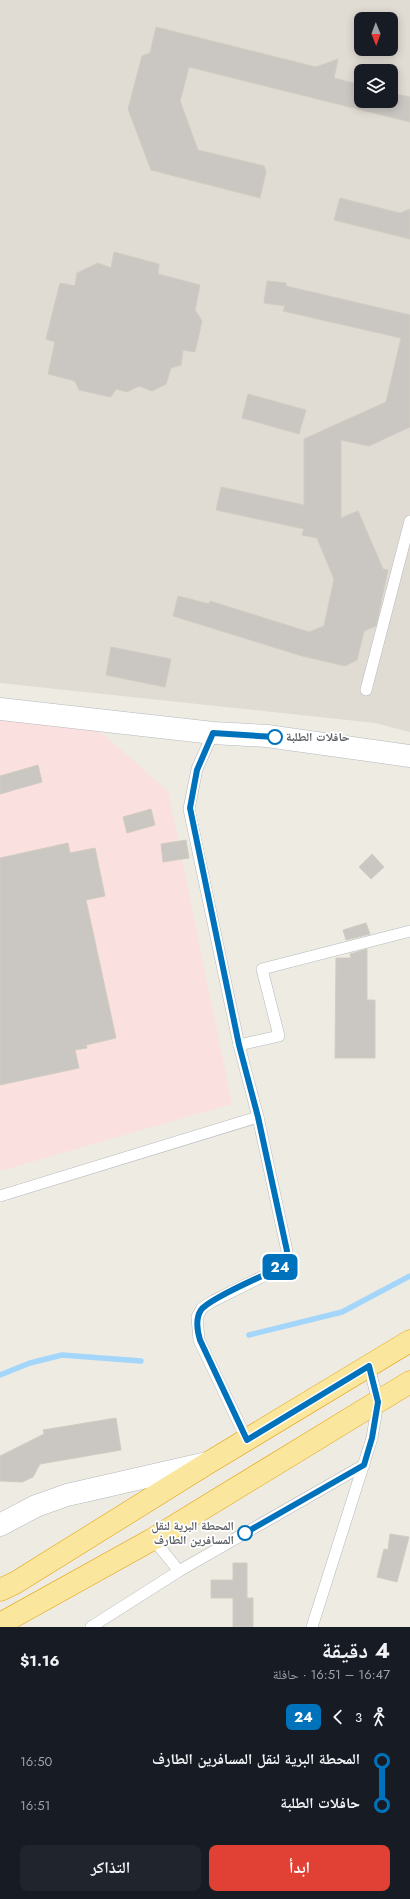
<!DOCTYPE html>
<html lang="ar">
<head>
<meta charset="utf-8">
<style>
	:root { --surface:#171b24; --page:#20242c; --text:#f1f3f6; --muted:#9ea1a6; --accent:#e14134 }
	body { margin:0; font-family:Jost,"Noto Naskh Arabic",sans-serif; background:var(--page); color:var(--text); direction:rtl; height:100vh; display:flex; flex-direction:column; font-size:15px; white-space:nowrap }
	* { box-sizing:border-box; margin:0 }
	p { font-size:13px; color:var(--muted) }
	.icon { flex:none; width:22px; height:22px; fill:none; stroke:currentColor; stroke-width:2; stroke-linecap:round; stroke-linejoin:round }
	.map { position:relative; height:1627px; overflow:hidden; direction:ltr }
	.details { display:flex; flex-direction:column; background:var(--surface); flex:1 }
	.details>* { flex:none }
	.badge { padding:0 8px; border-radius:6px; font-size:14px; line-height:26px }
	.needle { width:26px; rotate:179deg }
	.buttons { position:absolute; left:354px; top:12px; display:grid; gap:8px }
	.buttons a { display:grid; place-items:center; width:44px; height:44px; border-radius:8px; background:var(--surface); box-shadow:0 2px 10px #0003; font-size:20px }
	.map>.badge { position:absolute; translate:-50% -50%; box-shadow:0 0 0 2px #fff }
	.legs { display:flex; align-items:center; gap:6px; height:44px; padding:0 20px; font-size:13px }
	.legs p { margin-inline-start:auto }
	.overview { display:flex; align-items:center; justify-content:space-between; height:68px; padding:0 20px }
	h1 { font-size:22px; font-weight:700; line-height:30px }
	.button { display:flex; gap:8px; margin-top:auto; padding:8px 20px }
	.button a { flex:1; height:46px; border-radius:8px; background:var(--accent); color:#fff; font-size:16px; font-weight:700; line-height:46px; text-align:center }
	.button a+a { background:var(--page); color:var(--text) }
	ul { padding:0 20px; list-style:none }
	li { display:flex; align-items:center; gap:14px; height:44px; font-size:15px }
	li i { display:grid; place-items:center; width:6px; height:100%; margin:0 5px; background:currentColor }
	li i::after { content:''; width:10px; height:10px; margin:-5px; border:3px solid; border-radius:50%; background:var(--surface) }
	li p { margin-inline-start:auto }
	li:first-child i { background:linear-gradient(#0000 50%,currentColor 0) }
	li:last-child i { background:linear-gradient(currentColor 50%,#0000 0) }
	.map>svg:first-child { display:block }
</style>
</head>
<body>
<div class="map">
<svg width="410" height="1627" viewBox="0 0 410 1627">
	<rect width="100%" height="100%" fill="#edebe2"/>
	<path fill="#e0dcd4" fill-rule="evenodd" d="M0,0H410V732L375,723L0,683ZM361,19H391V49H361ZM361,71H391V101H361Z"/>
	<polygon fill="#fae1df" points="0,718 95,727 168,791 232,1104 0,1171"/>
	<g fill="none" stroke-linecap="round" stroke-linejoin="round">
		<g stroke="#a4d6fb" stroke-width="5.5">
			<polyline points="249,1335 342,1312 410,1276"/>
			<polyline points="0,1375 30,1363 62,1355 141,1361"/>
		</g>
	</g>
	<g fill="#cac7c2" stroke="#d1ccc1">
		<polygon points="156,27 316,67 338,59 334,78 361,85 361,101 391,101 391,93 410,97 410,122 189,67 180,101 198,150 264,166 266,172 260,198 151,170 128,109 142,56 150,53"/>
		<polygon points="340,198 400,213 410,209 410,239 334,220"/>
		<polygon points="114,252 159,264 158,274 200,285 195,310 202,321 195,352 183,350 181,365 171,368 166,384 152,391 139,386 127,392 116,389 111,397 79,390 75,381 48,374 55,342 46,339 60,283 75,286 77,273 98,263 111,268"/>
		<polygon points="267,281 286,283 286,286 410,315 410,427 369,446 341,440 341,518 358,511 383,569 388,570 376,626 364,631 357,660 345,666 302,656 173,616 178,596 209,604 210,601 309,632 324,626 334,579 317,538 302,535 304,529 216,510 221,487 304,505 304,439 386,402 401,338 283,311 285,306 264,303"/>
		<polygon points="248,394 306,410 299,434 242,418"/>
		<polygon points="111,647 171,659 165,687 106,675"/>
		<polygon points="38,765 42,782 0,794 0,776"/>
		<polygon points="151,809 155,825 127,833 123,817"/>
		<polygon points="186,840 189,858 163,862 161,844"/>
		<polygon points="68,843 70,853 95,848 105,896 86,900 116,1038 86,1045 87,1048 75,1050 79,1068 0,1085 0,858"/>
		<polygon points="372,854 384,867 371,879 359,867"/>
		<polygon points="366,923 370,934 346,940 343,930"/>
		<polygon points="367,949 367,1000 375,1000 375,1058 335,1058 336,958 351,958 350,954"/>
		<polygon points="116,1418 121,1450 40,1464 33,1477 22,1482 0,1481 0,1456 44,1434 43,1430"/>
		<polygon points="390,1534 409,1537 397,1582 377,1577 384,1549 388,1550"/>
		<polygon points="233,1563 247,1563 247,1598 253,1598 253,1627 233,1627 233,1598 211,1598 211,1580 233,1580"/>
	</g>
	<g fill="none" stroke-linecap="round" stroke-linejoin="round">
		<defs>
			<g id="service">
				<polyline points="366,690 410,521"/>
				<polyline points="213,733 197,769 189,809 239,1045 258,1117 287,1251 286,1259 282,1267 213,1301 202,1308 197,1317 199,1340 247,1440"/>
				<polyline points="239,1045 279,1036 262,969 410,931"/>
				<polyline points="0,1196 258,1117"/>
				<polyline points="153,1539 179,1571"/>
				<polyline points="91,1627 179,1571 364,1465"/>
				<polyline points="312,1627 372,1438 378,1402 369,1366"/>
			</g>
			<g id="minor">
				<polyline points="0,709 213,733 267,736 410,756"/>
				<polyline points="0,1525 36,1506 67,1495 207,1463"/>
			</g>
			<g id="trunk">
				<polyline points="0,1590 15,1583 208,1463 410,1341"/>
				<polyline points="0,1624 153,1539 410,1382"/>
			</g>
		</defs>
		<use href="#service" stroke="#b5b8bc" stroke-width="12"/>
		<use href="#minor" stroke="#b5b8bc" stroke-width="23"/>
		<use href="#trunk" stroke="#e6a00a" stroke-width="23"/>
		<use href="#service" stroke="#fff" stroke-width="11"/>
		<use href="#minor" stroke="#fff" stroke-width="22"/>
		<use href="#trunk" stroke="#fae69c" stroke-width="22"/>
	</g>
	<g fill="none" stroke-linecap="round" stroke-linejoin="round">
		<defs>
			<path id="line-1" d="M245,1533L364,1465L372,1438L378,1402L369,1366L247,1440L200,1340C197,1330 195,1319 201,1310C209,1299 266,1274 282,1267L286,1259L287,1251L258,1117L239,1045L190,808L197,770L213,733L275,737"/>
		</defs>
		<use href="#line-1" stroke="#fff" stroke-width="9"/>
		<use href="#line-1" stroke="#0072bc" stroke-width="6"/>
	</g>
	<g fill="#fff" stroke="#0072bc" stroke-width="2">
		<circle cx="275" cy="737" r="7"/>
		<circle cx="245" cy="1533" r="7"/>
	</g>
	<g text-anchor="middle" stroke-width="3.5" stroke-linejoin="round" paint-order="stroke">
		<g font-size="12" font-weight="bold" fill="#5b5e63" stroke="#fff" text-anchor="start">
			<text x="286" y="741">حافلات الطلبة</text>
			<text x="234" y="1530" text-anchor="end">المحطة البرية لنقل<tspan x="234" dy="14">المسافرين الطارف</tspan></text>
		</g>
	</g>
</svg>
<div class="buttons">
<a><svg class="needle" viewBox="-14 -14 28 28"><path d="M0-13l5 13h-10z" fill="#e53935"/><path d="M0 13l5-13h-10z" fill="#9ea1a6"/></svg></a>
<a><svg class="icon" aria-label="layers" viewBox="0 0 24 24"><path d="M12 4l9 5-9 5-9-5zM3 14l9 5 9-5"/></svg></a>
</div>
<b class="badge" style="left:280px;top:1267px;background:#0072bc;color:#fff">24</b>
</div>
<section class="details">
<div class="overview"><div><h1>4 دقيقة</h1><p>16:47 – 16:51 · حافلة</p></div><b>$1.16</b></div>
<div class="legs"><svg class="icon" aria-label="walk" viewBox="0 0 24 24"><circle cx="13" cy="4" r="2"/><path d="M13 8l-2 6 4 7M11 14l-3 7M7 12l3-4h3l4 4"/></svg>3<svg class="icon" aria-label="back" viewBox="0 0 24 24"><path d="M15 5l-7 7 7 7"/></svg><b class="badge" style="background:#0072bc;color:#fff">24</b></div>
<ul>
<li><i style="color:#0072bc"></i><b>المحطة البرية لنقل المسافرين الطارف</b><p>16:50</p></li>
<li><i style="color:#0072bc"></i><b>حافلات الطلبة</b><p>16:51</p></li>
</ul>
<div class="button"><a>ابدأ</a><a>التذاكر</a></div>
</section>
</body>
</html>
